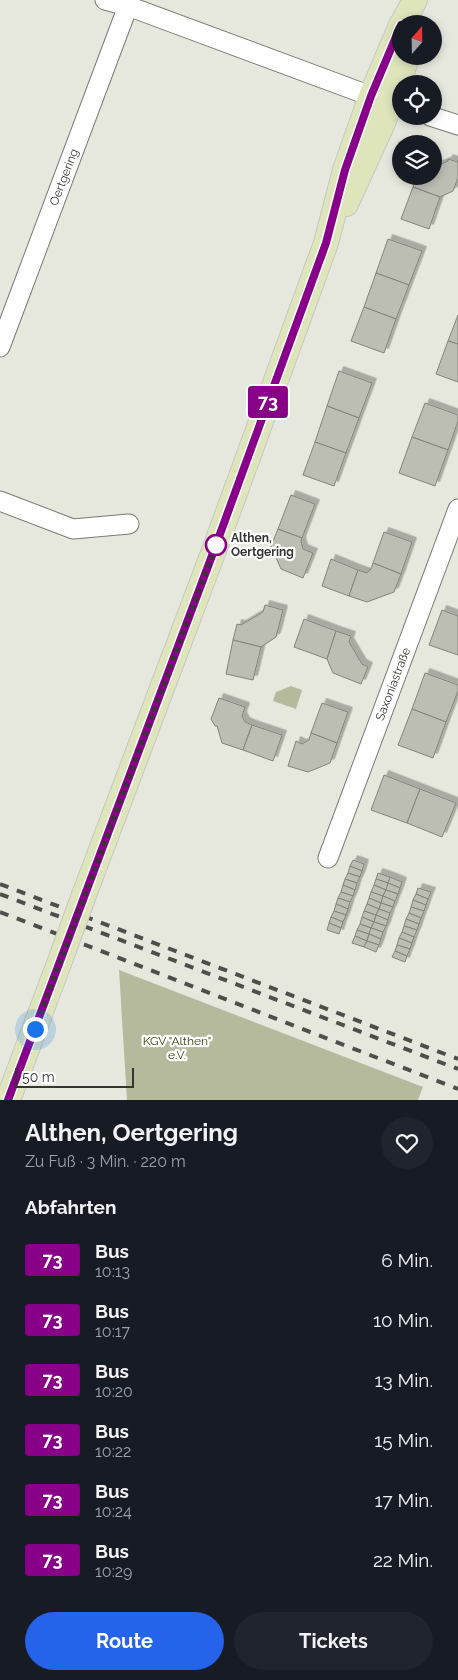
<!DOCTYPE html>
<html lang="de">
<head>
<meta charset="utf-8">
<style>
	:root { --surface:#171b24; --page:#20242c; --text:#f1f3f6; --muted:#9ea1a6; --accent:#2563eb }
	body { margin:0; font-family:Raleway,sans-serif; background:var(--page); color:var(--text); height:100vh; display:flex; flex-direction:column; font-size:19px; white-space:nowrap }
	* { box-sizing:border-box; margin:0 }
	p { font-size:16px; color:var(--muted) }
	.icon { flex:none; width:28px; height:28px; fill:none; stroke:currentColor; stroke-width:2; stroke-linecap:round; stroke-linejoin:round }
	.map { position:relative; height:1100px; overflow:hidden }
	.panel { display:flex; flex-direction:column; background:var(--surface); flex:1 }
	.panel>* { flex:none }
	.badge { padding:0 10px; border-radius:4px; font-size:18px; line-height:32px }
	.needle { width:32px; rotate:20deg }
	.controls { position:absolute; left:392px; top:15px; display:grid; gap:10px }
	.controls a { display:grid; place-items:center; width:50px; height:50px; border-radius:50%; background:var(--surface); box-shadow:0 2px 8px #0003; font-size:25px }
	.scale { position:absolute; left:15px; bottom:12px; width:119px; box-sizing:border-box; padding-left:5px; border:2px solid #353632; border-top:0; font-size:14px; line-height:18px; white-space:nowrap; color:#353632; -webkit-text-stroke:4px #fff; paint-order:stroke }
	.you { position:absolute; width:25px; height:25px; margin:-12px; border:4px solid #fff; border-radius:50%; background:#1a73e8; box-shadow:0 0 0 8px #1a73e833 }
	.map>.badge { position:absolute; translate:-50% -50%; box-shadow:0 0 0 2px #fff }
	h2 { padding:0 25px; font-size:19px; line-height:45px }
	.round { display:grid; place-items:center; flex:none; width:52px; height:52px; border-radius:26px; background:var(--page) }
	.headline { display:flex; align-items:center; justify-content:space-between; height:85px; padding:0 25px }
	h1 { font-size:24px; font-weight:700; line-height:38px }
	.primary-button { display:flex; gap:10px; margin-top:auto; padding:10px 25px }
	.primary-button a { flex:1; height:58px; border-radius:30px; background:var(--accent); color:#fff; font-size:20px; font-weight:700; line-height:58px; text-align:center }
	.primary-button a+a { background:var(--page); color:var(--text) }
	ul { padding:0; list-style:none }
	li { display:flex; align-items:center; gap:15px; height:60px; padding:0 25px }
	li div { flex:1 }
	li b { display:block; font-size:19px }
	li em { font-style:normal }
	li .badge { min-width:55px; font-weight:700; text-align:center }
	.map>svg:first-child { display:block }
</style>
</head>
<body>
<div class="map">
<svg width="458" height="1100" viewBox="0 0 458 1100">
	<defs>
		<filter id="shadow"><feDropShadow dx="4.5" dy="-4.5" stdDeviation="0" flood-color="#0004"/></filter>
	</defs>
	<rect width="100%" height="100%" fill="#e6e8dd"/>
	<g fill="#b5ba9c">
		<polygon points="291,686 302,690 296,709 273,701 276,692"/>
		<polygon points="119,970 423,1087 418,1100 127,1100"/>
	</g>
	<g fill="#bcbeb4" stroke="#82847b" filter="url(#shadow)">
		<polygon points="448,159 458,162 458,178 453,191 440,197 413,187 417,176 434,176 434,167 448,161"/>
		<polygon points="413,187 440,197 429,229 401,219"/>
		<polygon points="388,239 422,251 409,285 376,273"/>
		<polygon points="376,273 409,285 396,319 364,307"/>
		<polygon points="364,307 396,319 384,353 351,341"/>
		<polygon points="458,315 458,344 448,341"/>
		<polygon points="448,341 458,344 458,382 436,374"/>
		<polygon points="339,371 372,383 359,418 327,406"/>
		<polygon points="425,403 458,415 458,421 448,450 412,437"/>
		<polygon points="327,406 359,418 346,453 315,442"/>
		<polygon points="412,437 448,450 435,486 399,473"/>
		<polygon points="315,442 346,453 334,486 303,475"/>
		<polygon points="291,495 315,504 302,538 278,529"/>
		<polygon points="278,529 302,538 301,541 303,549 313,553 303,578 281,569 271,546"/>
		<polygon points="384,532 412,542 401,574 373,563"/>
		<polygon points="331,559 358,570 349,596 322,586"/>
		<polygon points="373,563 401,574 394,592 367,602 349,596 358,570 367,573 371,569"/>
		<polygon points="265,605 283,610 276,637 261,647 233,640 237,624 241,625 263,612"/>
		<polygon points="442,610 458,616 458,655 429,645"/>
		<polygon points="304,619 336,631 327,659 294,647"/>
		<polygon points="336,631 351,636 349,642 362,664 368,667 361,684 333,673 327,659"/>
		<polygon points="233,640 261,647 253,680 226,674"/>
		<polygon points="425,673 458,685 458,691 446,722 412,709"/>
		<polygon points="219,698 245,707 242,716 245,722 252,725 243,750 222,743 217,726 215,726 211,719"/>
		<polygon points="322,703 348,712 337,743 311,733"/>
		<polygon points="412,709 446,722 433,758 398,745"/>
		<polygon points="252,725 282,735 273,761 243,750"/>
		<polygon points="311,733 337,743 330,763 308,772 288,766 296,741 302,744 309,740"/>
		<polygon points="384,775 420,789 407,823 371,810"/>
		<polygon points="420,789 456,803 442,837 407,823"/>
		<polygon points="353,860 364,864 362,871 350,866"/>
		<polygon points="350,866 362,871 360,877 348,873"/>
		<polygon points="348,873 360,877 357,883 345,879"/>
		<polygon points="378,873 390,877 388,883 376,879"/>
		<polygon points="390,877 402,882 400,888 388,883"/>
		<polygon points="345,879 357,883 355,890 343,885"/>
		<polygon points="376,879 388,883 386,890 374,885"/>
		<polygon points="388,883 400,888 398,894 386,890"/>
		<polygon points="343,885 355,890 353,896 341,892"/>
		<polygon points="374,885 386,890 383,896 371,892"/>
		<polygon points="418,888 431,892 428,899 416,894"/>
		<polygon points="386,890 398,894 395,901 383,896"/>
		<polygon points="341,892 353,896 350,902 338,898"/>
		<polygon points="371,892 383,896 381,903 369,898"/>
		<polygon points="416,894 428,899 426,905 413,900"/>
		<polygon points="383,896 395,901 393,907 381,903"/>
		<polygon points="338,898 350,902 348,909 336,904"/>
		<polygon points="369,898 381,903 379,909 367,904"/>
		<polygon points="413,900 426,905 424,911 411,907"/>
		<polygon points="381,903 393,907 390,913 379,909"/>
		<polygon points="336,904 348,909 346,915 334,911"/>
		<polygon points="367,904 379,909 376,915 364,911"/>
		<polygon points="411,907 424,911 421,918 409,913"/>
		<polygon points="379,909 390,913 388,920 376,915"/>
		<polygon points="334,911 346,915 343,922 331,917"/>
		<polygon points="364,911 376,915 374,922 362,917"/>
		<polygon points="409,913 421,918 419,924 406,919"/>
		<polygon points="376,915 388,920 386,926 374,922"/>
		<polygon points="331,917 343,922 341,928 329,923"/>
		<polygon points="362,917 374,922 371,928 360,924"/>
		<polygon points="406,919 419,924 417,930 404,926"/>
		<polygon points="374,922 386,926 383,932 371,928"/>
		<polygon points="329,923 341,928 339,934 327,930"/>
		<polygon points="360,924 371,928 369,934 357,930"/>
		<polygon points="404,926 417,930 414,937 402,932"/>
		<polygon points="371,928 383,932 381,939 369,934"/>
		<polygon points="357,930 369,934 367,941 355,936"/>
		<polygon points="402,932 414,937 412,943 399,938"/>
		<polygon points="369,934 381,939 379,945 367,941"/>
		<polygon points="355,936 367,941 364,947 352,943"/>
		<polygon points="399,938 412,943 410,949 397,945"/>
		<polygon points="367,941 379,945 376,952 364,947"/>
		<polygon points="397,945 410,949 407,956 395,951"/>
		<polygon points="395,951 407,956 405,962 392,957"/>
	</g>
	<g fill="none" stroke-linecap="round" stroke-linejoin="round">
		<defs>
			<g id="minor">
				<polyline points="105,0 128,6 384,101"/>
				<polyline points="430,116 458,125"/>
				<polyline points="0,347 128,6"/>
				<polyline points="0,501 73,529 129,524"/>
				<polyline points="328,858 458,509"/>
			</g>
			<g id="major">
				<polyline points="402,24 415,0"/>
				<polyline points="346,204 383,123 408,56"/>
				<polyline points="84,895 216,545 326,243 345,170 371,96 401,25"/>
				<polyline points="8,1100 61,958"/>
			</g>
		</defs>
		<use href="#minor" stroke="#797a71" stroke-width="21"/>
		<use href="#major" stroke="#c6c7c6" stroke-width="26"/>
		<use href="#minor" stroke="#fff" stroke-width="19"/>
		<use href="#major" stroke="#dee5bb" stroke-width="24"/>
		<g stroke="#4e4f4a" stroke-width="4" stroke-dasharray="9 9" stroke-linecap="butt">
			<polyline points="0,884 458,1059"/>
			<polyline points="0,894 458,1069"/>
			<polyline points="0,912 458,1089"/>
		</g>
		<defs>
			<polyline id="major-bridge" points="61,958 84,895"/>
		</defs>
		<use href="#major-bridge" stroke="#c6c7c6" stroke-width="26" stroke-linecap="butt"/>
		<use href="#major-bridge" stroke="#dee5bb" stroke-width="24"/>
	</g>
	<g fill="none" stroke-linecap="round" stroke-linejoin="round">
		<defs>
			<polyline id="line" points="8,1100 216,545 326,243 345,170 371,96 401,25"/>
		</defs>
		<use href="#line" stroke="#fff" stroke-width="11"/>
		<use href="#line" stroke="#808" stroke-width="8"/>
		<polyline stroke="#353632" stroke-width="5" stroke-dasharray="0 9" points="35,1029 216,545"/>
	</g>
	<circle fill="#fff" stroke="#808" stroke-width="2.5" cx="216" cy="545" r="10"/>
	<g text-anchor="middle" stroke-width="4.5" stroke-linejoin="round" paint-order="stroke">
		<g font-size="12" fill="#353632" stroke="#fff">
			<text transform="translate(64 177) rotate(-69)" y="4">Oertgering</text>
			<text transform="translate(393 684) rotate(-69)" y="4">Saxoniastraße</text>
		</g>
		<g font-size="12" font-weight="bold" fill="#353632" stroke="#fff" text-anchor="start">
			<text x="231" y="542">Althen,<tspan x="231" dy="14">Oertgering</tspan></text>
		</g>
		<g font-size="12" fill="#3a4008" stroke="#fff">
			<text x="177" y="1045">KGV "Althen"<tspan x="177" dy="14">e.V.</tspan></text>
		</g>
	</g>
</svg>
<div class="controls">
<a><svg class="needle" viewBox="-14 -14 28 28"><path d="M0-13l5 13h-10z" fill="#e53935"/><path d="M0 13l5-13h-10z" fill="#9ea1a6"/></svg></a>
<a><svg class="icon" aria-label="locate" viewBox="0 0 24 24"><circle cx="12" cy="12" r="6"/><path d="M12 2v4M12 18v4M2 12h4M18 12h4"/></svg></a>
<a><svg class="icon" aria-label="layers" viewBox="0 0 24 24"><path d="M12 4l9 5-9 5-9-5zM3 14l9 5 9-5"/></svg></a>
</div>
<div class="scale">50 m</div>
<div class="you" style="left:35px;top:1029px"></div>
<b class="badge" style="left:268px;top:402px;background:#808;color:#fff">73</b>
</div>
<section class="panel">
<div class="headline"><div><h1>Althen, Oertgering</h1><p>Zu Fuß · 3 Min. · 220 m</p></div><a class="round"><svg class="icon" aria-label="heart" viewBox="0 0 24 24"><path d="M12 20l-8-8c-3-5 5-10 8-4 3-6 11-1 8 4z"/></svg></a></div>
<h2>Abfahrten</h2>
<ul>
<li><span class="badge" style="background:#808;color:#fff">73</span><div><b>Bus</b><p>10:13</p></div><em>6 Min.</em></li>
<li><span class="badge" style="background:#808;color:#fff">73</span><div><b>Bus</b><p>10:17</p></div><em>10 Min.</em></li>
<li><span class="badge" style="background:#808;color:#fff">73</span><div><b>Bus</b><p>10:20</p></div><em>13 Min.</em></li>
<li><span class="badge" style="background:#808;color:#fff">73</span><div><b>Bus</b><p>10:22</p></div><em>15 Min.</em></li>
<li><span class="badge" style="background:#808;color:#fff">73</span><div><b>Bus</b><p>10:24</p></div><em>17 Min.</em></li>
<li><span class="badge" style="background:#808;color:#fff">73</span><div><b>Bus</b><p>10:29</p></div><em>22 Min.</em></li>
</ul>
<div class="primary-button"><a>Route</a><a>Tickets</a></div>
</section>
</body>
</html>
